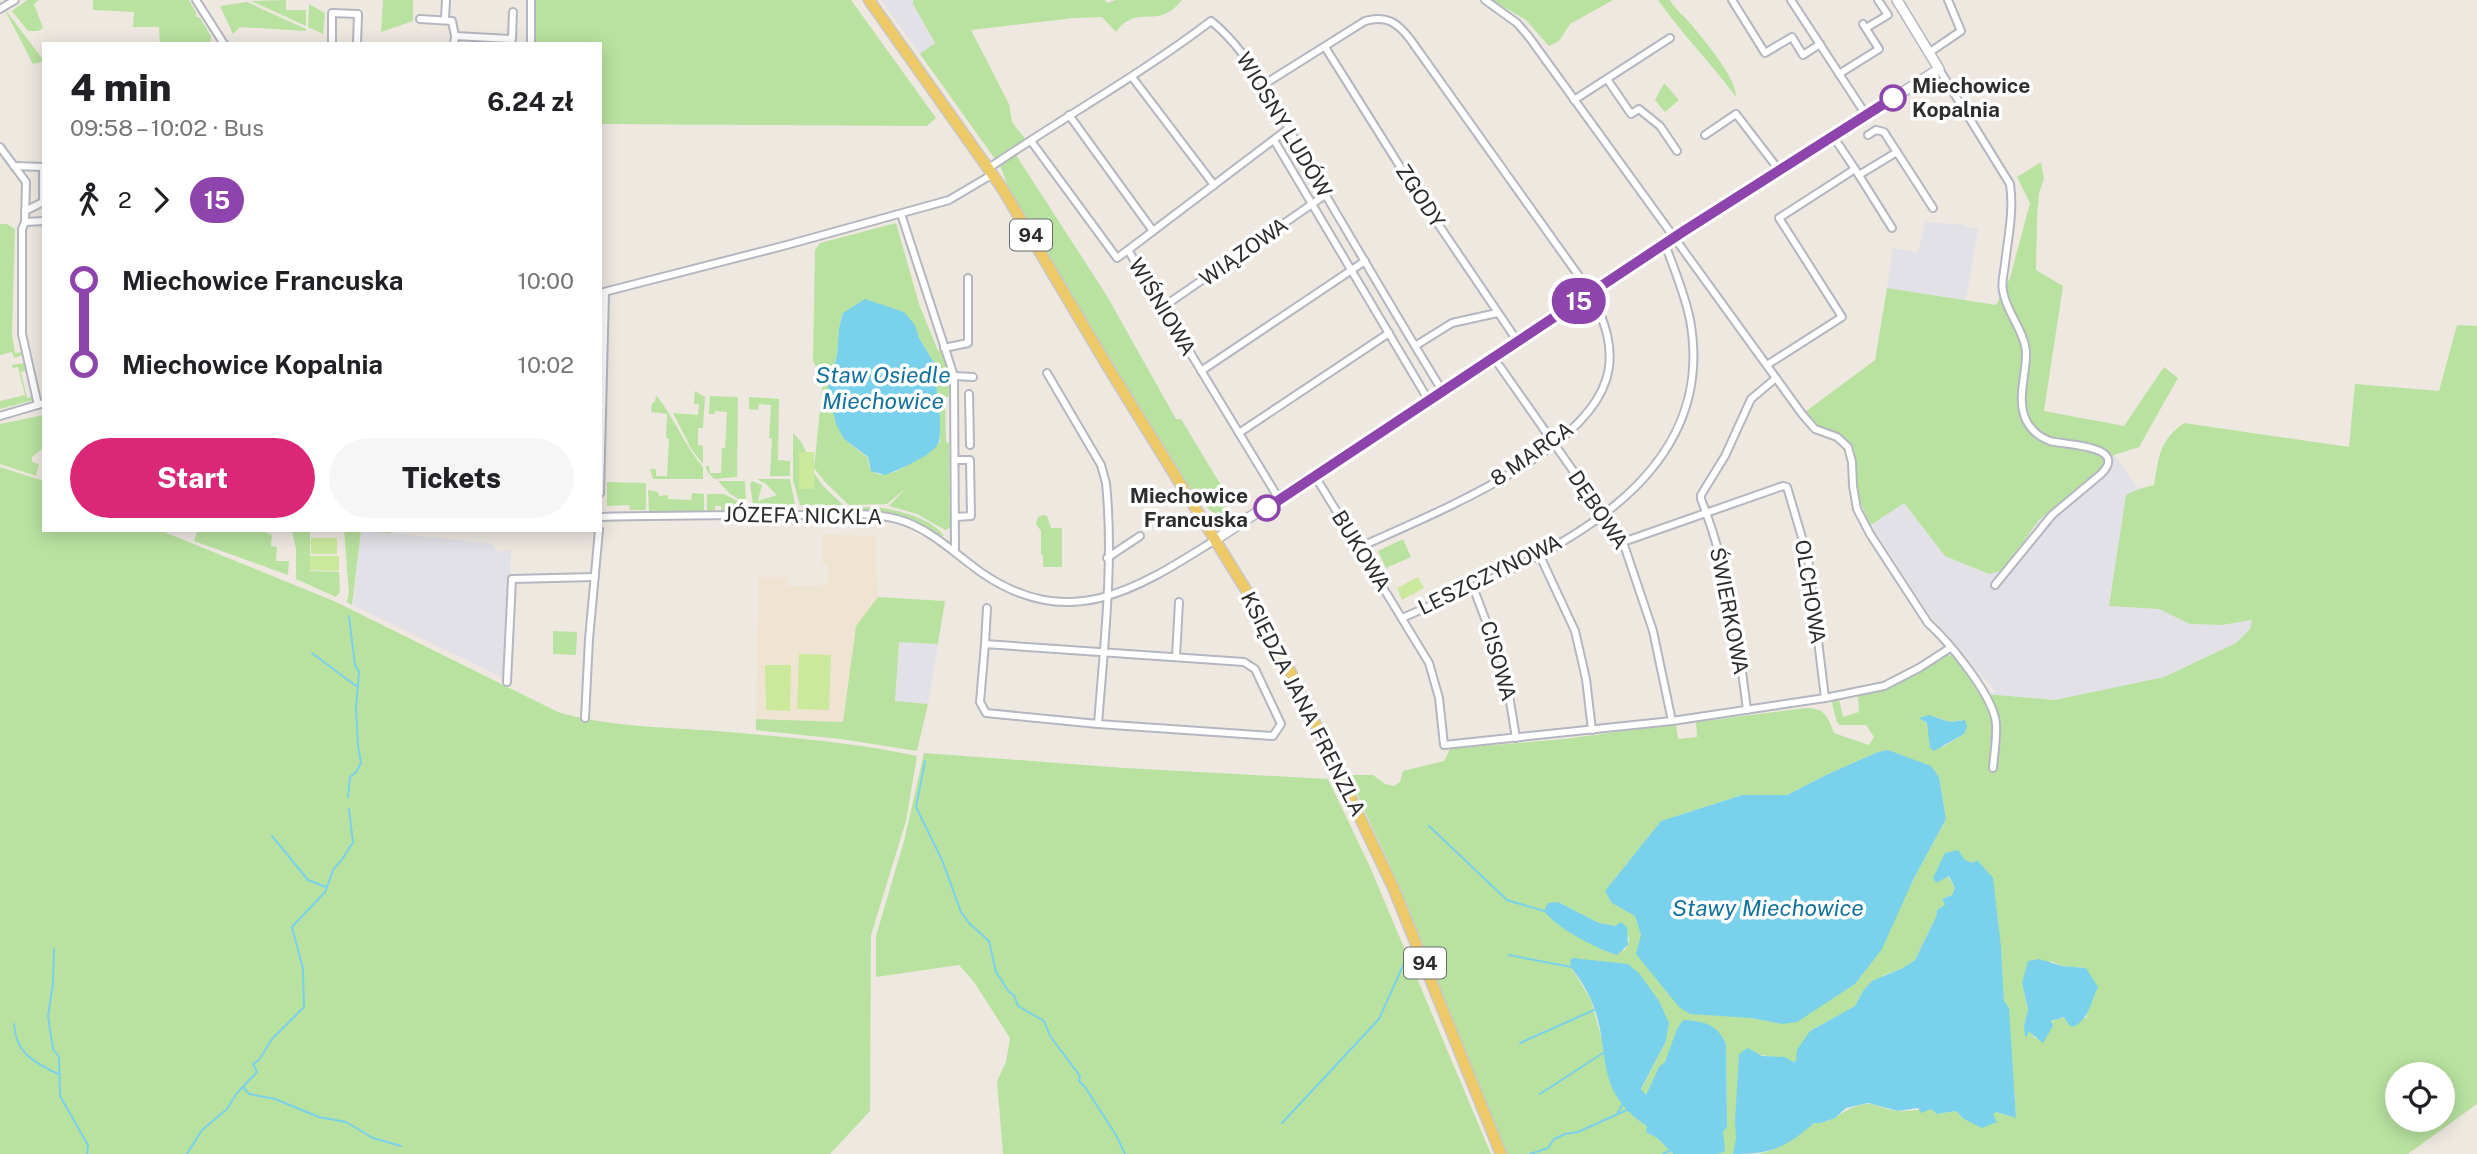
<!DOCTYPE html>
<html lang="en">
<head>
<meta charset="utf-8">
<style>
	:root { --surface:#fff; --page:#f6f6f6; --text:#202124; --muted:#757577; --accent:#db2777 }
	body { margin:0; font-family:"Public Sans",sans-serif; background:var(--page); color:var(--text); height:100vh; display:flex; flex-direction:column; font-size:26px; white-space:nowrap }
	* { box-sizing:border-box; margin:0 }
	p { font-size:23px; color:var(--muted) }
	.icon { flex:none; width:38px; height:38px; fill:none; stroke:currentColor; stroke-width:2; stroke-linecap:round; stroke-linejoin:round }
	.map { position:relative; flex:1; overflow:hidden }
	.panel { position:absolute; left:42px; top:42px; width:560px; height:490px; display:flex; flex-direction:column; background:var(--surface); border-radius:0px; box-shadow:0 4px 18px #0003 }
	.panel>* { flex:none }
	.badge { padding:0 14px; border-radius:23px; font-size:24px; line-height:46px }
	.controls { position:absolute; left:2385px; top:1062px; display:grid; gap:14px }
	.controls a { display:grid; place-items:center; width:70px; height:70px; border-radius:50%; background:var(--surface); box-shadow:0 4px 18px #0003; font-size:35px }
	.map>.badge { position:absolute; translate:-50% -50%; box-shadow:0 0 0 4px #fff }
	.legs { display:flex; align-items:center; gap:10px; height:77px; padding:0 28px; font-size:23px }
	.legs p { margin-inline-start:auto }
	.head { display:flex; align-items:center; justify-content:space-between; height:119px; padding:0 28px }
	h1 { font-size:38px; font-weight:800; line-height:52px }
	.primary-button { display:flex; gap:14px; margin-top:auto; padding:14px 28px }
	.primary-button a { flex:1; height:80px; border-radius:42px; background:var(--accent); color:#fff; font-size:28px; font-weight:800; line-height:80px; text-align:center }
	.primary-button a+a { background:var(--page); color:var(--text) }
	ul { padding:0 28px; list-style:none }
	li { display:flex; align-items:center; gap:24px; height:84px; font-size:26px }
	li i { display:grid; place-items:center; width:10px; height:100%; margin:0 9px; background:currentColor }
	li i::after { content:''; width:18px; height:18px; margin:-9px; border:5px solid; border-radius:50%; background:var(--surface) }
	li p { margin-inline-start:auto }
	li:first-child i { background:linear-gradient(#0000 50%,currentColor 0) }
	li:last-child i { background:linear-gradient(currentColor 50%,#0000 0) }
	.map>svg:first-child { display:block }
</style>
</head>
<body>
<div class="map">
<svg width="2477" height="1154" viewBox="0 0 2477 1154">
	<rect width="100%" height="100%" fill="#eee8e1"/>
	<g fill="#e2e1e7">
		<polygon points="881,0 913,0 913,4 935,44 920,54"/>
		<polygon points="1925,222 1966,225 1967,228 1978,229 1966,300 1887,288 1893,248 1918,252"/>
		<polygon points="2114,455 2139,489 2126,496 2109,606 2159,609 2190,624 2222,625 2253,620 2250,629 2236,643 2164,677 2055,700 1986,694 1996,692 1928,612 1871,525 1903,503 1945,556 1989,574 2008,564 2038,521 2095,473"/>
		<polygon points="361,530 487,543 493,545 497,551 511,550 506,675 501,677 353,605"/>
		<polygon points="899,641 938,644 928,704 895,702"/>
	</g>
	<polygon fill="#efe4d1" points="823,534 875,536 878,597 856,626 843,722 756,719 759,577 787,577 788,586 827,585 828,564 822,564"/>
	<g fill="#b9e2a0" fill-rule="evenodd">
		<polygon points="27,0 39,0 34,4 43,28 38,31 28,31 12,11"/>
		<polygon points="93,0 189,0 197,14 195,16 200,18 211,36 211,41 205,44 160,44 159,27 133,27 134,12 93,10"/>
		<polygon points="286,0 286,10 306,10 306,26 251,1"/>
		<polygon points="383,0 413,0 413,21 381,32"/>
		<polygon points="534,0 851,0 936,118 927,126 600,124 600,44 534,44"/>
		<path d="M913,0H1105L1107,3L1116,0H1182C1178,4 1174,9 1169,12C1151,23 1134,7 1116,32L1102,17L1074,18L971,30L1009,104L1012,122L1026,140L995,159L920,54L935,43L913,4Z"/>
		<polygon points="1492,0 1613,0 1570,24 1559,41 1549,46 1526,20"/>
		<path d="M1658,0H1670C1675,9 1682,14 1688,21C1701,36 1737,78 1736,97C1711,63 1682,34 1658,0Z"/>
		<polygon points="247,2 306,29 306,31 240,27 233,34 220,6"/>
		<polygon points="309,4 325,13 323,34 308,27"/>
		<polygon points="6,12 7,12 44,61 33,64"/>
		<polygon points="1664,83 1679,100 1665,112 1655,100"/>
		<path d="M1016,155L1107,296L1176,419H1181L1222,487L1218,493L1229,513L1221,518C1194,502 1177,465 1160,439C1108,359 1062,277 1012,197L1000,165Z"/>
		<path d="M2041,162L2044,179L2039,193L2037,218L2036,270L2063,286L2044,411L2124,426L2164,367L2178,378L2139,447L2114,455L2095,473L2038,521L2008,564L2000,571L1989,574L1945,556L1904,503L1871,525C1865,513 1859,501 1856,488C1852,465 1859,462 1846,439L1817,427L1805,412L1875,360L1887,288L1996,305L2010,278L2030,203L2017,177Z"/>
		<path d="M896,223L919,304L938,351L942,352L948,372L949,396L945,398L946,442L949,443L950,528L945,530L917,514L889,506L906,488L887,504L849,505L826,483L814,468L823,380L813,361L815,250L820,243ZM843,313L915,325L919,338L939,371C933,389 939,421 940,442C929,452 893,479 878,474C875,473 871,469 869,466L868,458L844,439L828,386L837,356L839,328Z"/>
		<polygon points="0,224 7,224 15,229 12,334 15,353 22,352 23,355 14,358 12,352 0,355"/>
		<path d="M2457,325L2477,326V1104L2408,1154H1756C1779,1151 1797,1137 1814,1123C1834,1124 1844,1107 1865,1104C1876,1103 1886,1110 1897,1111C1908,1112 1920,1109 1931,1109L1937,1114L1956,1111L1964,1119L1996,1112L2016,1118L2012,1059L2004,1001L2001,947L1977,860L1973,863L1965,860L1943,880L1948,876L1955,888L1952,895L1942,899L1946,905L1937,910L1936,917L1915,960L1903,968L1885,975L1863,991L1855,1006L1810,1031L1796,1061L1793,1062L1782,1058L1754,1054L1736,1109V1138L1733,1154H1719L1723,1131L1727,1127L1726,1045C1719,1025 1703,1021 1683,1021C1673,1033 1673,1049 1665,1062C1656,1075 1652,1079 1647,1096L1641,1090L1666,1041L1571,967L1591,1000L1601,1036L1641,1122L1647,1126V1132L1657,1138L1673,1154H1506L1400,887L1348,775H1373L1385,784L1394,786L1400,782L1403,771L1444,761L1450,749L1564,739L1676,724L1678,739L1697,737L1696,722L1806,708C1825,708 1828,717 1834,733L1869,745L1874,737L1866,725H1840L1837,722L1831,700L1839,699L1843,717L1859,712L1858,696L1896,684L1948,655L1953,656L1981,693L1986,694L2055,700L2164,677L2236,643L2250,629L2252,620L2222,625L2190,624L2159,609L2109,606L2126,495L2139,489L2154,485C2159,456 2159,441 2184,423L2349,447L2355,384L2439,391ZM1936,717L1950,722L1962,720L1964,734L1943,747L1929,742V726L1923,720ZM1888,750L1939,777L1946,819L1913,880L1782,1024L1751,1018L1641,935L1635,916L1605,891L1661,821L1742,795H1787L1828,774L1878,752ZM1558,902L1599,923L1616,926L1629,938L1628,945L1624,951ZM2051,961L2062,966L2086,968L2090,1003L2086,1018C2057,1016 2054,1016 2036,1039L2024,1026L2028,1009L2022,983ZM2398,1074H2443V1120H2398Z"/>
		<polygon points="25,363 27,370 21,372 27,398 33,396 34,400 0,409 0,401 25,395 18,367 13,368 12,365"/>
		<polygon points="695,391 705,397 703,428 698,428 698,445 703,446 703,464 692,450 673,413 698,415 699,404 694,404"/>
		<path d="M656,395C674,417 684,445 703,467V479H653L650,469H656V476H667L669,439L666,438L667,414L651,412L652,403L655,402Z"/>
		<polygon points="710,396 738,397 737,477 714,479 707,471 706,466 709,466 710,473 721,473 722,448 725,448 727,412 715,411 715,414 709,414"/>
		<polygon points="749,397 779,399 778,460 790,461 790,476 770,476 772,439 769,438 771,405 759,404 758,410 749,409"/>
		<polygon points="44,415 42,449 32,457 32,462 39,464 36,476 0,464 0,424"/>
		<polygon points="793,433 802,443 806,452 800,452 814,489 814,473 822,485 843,505 800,505 793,480"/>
		<path d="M0,467L44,481V530H159L334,601L558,712C610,727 663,727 716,731C783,737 852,742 917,756L906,821L871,935L870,1111L830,1154H0Z"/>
		<polygon points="757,479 790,479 795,505 753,505 750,484 752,481 762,485 758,501 777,495 766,484"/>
		<polygon points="718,481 745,481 746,503 730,494"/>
		<polygon points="607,482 646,483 646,510 630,510 629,505 607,506"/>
		<polygon points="648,490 658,492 659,496 668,495 668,499 691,500 692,493 704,494 704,512 649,511"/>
		<polygon points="707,494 724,494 747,506 746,511 721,511 721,506 715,506 715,511 707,511"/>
		<path d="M875,507C895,509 932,518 944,536C932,537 920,524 908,520C889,512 866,513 845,512L843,508Z"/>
		<polygon points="1043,515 1047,516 1051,528 1062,528 1062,567 1043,567 1043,555 1041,555 1041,531 1036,524 1038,517"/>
		<polygon points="198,530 250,530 250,532 265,532 272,535 271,546 277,547 276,561 289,561 288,575 194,541"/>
		<polygon points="292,530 310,530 310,571 339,572 340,592 336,597 296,579 296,549"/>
		<polygon points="344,530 389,530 391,533 361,531 352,605 347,602 349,593"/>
		<polygon points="1403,539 1411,557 1386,568 1378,551"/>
		<polygon points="878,597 945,601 938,644 899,642 895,701 928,704 917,751 841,739 756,730 756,719 843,722 856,626"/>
		<polygon points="553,631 577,632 576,655 553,654"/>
		<polygon points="924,753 1125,768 1328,779 1370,867 1491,1154 1003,1154 997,1081 1006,1062 1010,1038 974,982 959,965 876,977 876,936 904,841"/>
	</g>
	<g fill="#cbe99c">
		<rect x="799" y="452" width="15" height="37"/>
		<rect x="311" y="538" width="26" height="16"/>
		<polygon points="310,556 339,556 339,571 310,570"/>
		<polygon points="1418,577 1424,588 1402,600 1397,588"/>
		<polygon points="799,654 831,655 829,710 797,709"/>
		<polygon points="765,665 791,665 790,711 766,710"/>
	</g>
	<g fill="#79d1eb">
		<path d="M865,299L904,312L915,325L919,338L939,371C934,385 938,394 939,408C940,418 941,432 939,441C937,454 898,470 885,475L871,471L868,457L844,439L836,424L828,386L837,356L839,328L843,313Z"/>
		<polygon points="1929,715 1950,722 1965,720 1967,727 1964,734 1934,751 1930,748 1927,723 1919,718"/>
		<polygon points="1888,750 1931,766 1939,777 1946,819 1913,880 1882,949 1855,984 1797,1022 1782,1024 1751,1018 1690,1014 1679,1007 1636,954 1641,935 1635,916 1612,903 1605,891 1661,821 1742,795 1787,795 1828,774 1878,752"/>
		<path d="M1958,850L1965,860L1973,863L1977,860L1993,878L2001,947L2004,1001L2009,1008L2016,1118L1996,1112L1993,1114L1997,1122L1982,1128L1964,1119L1956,1111L1937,1114L1931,1109L1921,1113L1918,1108L1898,1111L1868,1103L1846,1108L1835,1118L1821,1123H1814C1785,1148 1772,1154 1733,1154L1736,1138L1735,1121L1739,1054L1748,1048L1762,1056L1785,1057L1793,1062L1796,1061L1797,1050L1810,1031L1855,1006L1863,991L1872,981L1903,968L1915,960L1936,917L1937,910L1945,905L1942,899L1952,895L1955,888L1949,876L1936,883L1933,878L1945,853Z"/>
		<path d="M1558,902L1599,923L1616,926L1620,922L1627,927L1628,945L1617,955C1595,948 1558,929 1544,911L1548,903Z"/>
		<path d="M1572,958L1628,964L1639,973L1659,1001L1669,1023L1666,1041L1641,1089L1646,1095L1659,1067L1665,1062L1677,1029L1683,1020C1703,1021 1719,1024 1726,1045L1727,1127L1723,1132L1725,1151L1719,1154H1673L1657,1138L1646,1132L1647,1126C1591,1089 1613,1050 1591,1000C1586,988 1578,977 1571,967L1570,962Z"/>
		<path d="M2039,959L2062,966L2086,968L2098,987C2091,1001 2089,1020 2073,1027L2069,1025L2064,1017L2051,1021L2053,1026L2043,1043L2028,1031L2027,1037L2025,1036L2024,1026L2028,1009L2022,983L2028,961Z"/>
	</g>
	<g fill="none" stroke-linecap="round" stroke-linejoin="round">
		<g stroke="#79d1eb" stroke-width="2">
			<polyline points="312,653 356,686"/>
			<polyline points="925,761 916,807 942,860 961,912 969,923 989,941 996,972 1009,992 1014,995 1018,1006 1044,1021 1050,1036 1080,1076 1079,1081 1085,1087 1116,1135 1125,1154"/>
			<polyline points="348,797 350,777 356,772 361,763 358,746 356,709 359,672 355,665 349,616"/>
			<polyline points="1429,826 1507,900 1544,911"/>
			<polyline points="272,836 308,880 326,887"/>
			<polyline points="54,949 53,983 48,1016 53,1049 59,1057 60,1096 88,1145 87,1154"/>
			<polyline points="1509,955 1571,967"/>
			<path d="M14,1024C16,1054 34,1062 58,1074"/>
			<polyline points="1520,1043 1594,1010"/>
			<polyline points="244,1088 249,1094 275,1099 319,1117 346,1122 373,1138 401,1146"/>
			<polyline points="1540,1094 1603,1053"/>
			<polyline points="1617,1114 1623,1104"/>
			<polyline points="1282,1123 1379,1019 1407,957"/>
			<path d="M187,1154L202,1130L227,1109L237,1093L257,1072L253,1064L259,1060L272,1039L304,1007L303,969L292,927L325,892L334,868C341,864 347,850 353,843L349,809"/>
			<polyline points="1530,1154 1548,1148 1554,1139 1565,1134 1578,1132 1629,1109"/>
			<polyline points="1663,1154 1669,1151"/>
		</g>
		<defs>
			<g id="street">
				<polyline points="196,0 224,44"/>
				<path d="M1485,0L1517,23L1529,37L1802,414L1815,429L1837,437L1848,447L1852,462L1853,486L1857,509L1870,534L1928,623C1949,642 1994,696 1996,724C1997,738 1994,754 1993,768"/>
				<polyline points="1732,0 1765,53 1792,37 1803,55 1820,44"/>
				<polyline points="1791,0 1866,115"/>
				<polyline points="0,9 15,0"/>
				<polyline points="420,19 452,21 455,36"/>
				<polyline points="445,19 446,0"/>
				<polyline points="1866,28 1888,15 1878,0"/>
				<polyline points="332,44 332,13 358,14 357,44"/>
				<polyline points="454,44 455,36 512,39 513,12"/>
				<polyline points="531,44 531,0"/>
				<polyline points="1325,47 1411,184 1518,342"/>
				<polyline points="1930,52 1961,31 1948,0"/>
				<path d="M1939,69L2010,184C2014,211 2008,237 2005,264C2004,273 2001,282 2003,291C2006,312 2024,330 2026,351C2027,373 2016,399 2026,420C2031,430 2039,437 2050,441C2064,445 2130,445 2101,474L2052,515L1995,585"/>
				<polyline points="1839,74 1879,49 1863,24"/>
				<polyline points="1132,77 1214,185"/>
				<polyline points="1607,79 1631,114 1639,109 1660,126 1677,151"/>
				<path d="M1263,85L1365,21C1386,15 1397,22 1410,39L1591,293C1604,320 1616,349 1606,380C1582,456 1427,516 1358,548"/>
				<polyline points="1574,100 1670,38"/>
				<polyline points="1069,115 1153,231"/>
				<polyline points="1705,135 1736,114 1779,170"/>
				<polyline points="1868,135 1876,130 1884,132 1933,208"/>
				<polyline points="1833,136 1855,169"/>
				<polyline points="1274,140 1429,401"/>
				<polyline points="1031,141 1117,258 1128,250 1279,499"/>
				<polyline points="0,147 26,182 25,222 22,229 22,334 38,405"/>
				<polyline points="14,166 43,167 43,202 25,211"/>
				<path d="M989,168C1062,118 1140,75 1211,21C1259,59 1293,141 1325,194C1364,260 1403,327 1443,392"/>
				<polyline points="1859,175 1897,152"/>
				<polyline points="901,214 954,376 955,552"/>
				<polyline points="25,222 44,221"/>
				<polyline points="1128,250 1288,129"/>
				<polyline points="600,293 783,246 949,200 993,174"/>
				<polyline points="1163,307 1325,195"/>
				<polyline points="1415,346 1452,323 1497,313"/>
				<polyline points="944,348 968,343 968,278"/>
				<polyline points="1494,358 1623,542 1653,631 1672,721"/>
				<polyline points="1767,365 1842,317 1779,218 1855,169 1892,228"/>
				<polyline points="1201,371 1365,261"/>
				<path d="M1047,373L1101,465L1106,483C1114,562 1104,645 1098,724L1273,736L1281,724L1255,669L1244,662L985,644L980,702L986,713L1098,724"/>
				<polyline points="954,376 973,377"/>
				<polyline points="969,394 970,445"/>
				<polyline points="0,416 44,403"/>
				<polyline points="1239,433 1389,333"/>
				<polyline points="955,460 970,460 971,516 955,517"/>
				<polyline points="1315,476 1429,663 1439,698 1444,745 1672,721 1825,698 1884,686 1919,668 1950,648"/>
				<polyline points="600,493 605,292"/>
				<path d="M600,517C668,515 735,515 802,515C833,515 867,511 897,519C930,528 955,554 982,573C1070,633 1137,589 1215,540"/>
				<polyline points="1623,542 1783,486 1787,487 1808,558 1825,698"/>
				<polyline points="1540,556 1575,631 1586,679 1592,730"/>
				<polyline points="1107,558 1140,536"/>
				<polyline points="1473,587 1505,671 1516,738"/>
				<path d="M1402,618C1526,564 1722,493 1690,320C1685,294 1674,269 1665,244"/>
				<polyline points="985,644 987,608"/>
				<polyline points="1176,657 1179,602"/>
				<polyline points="507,682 512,579 595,577"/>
				<path d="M1747,710C1738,638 1728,567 1701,499V495L1725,456L1751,399L1776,378"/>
				<polyline points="585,718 589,639 599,530"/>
			</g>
			<polyline id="secondary" points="1215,540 1684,231 1939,69 1897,0"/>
			<polyline id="primary" points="869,0 1002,188 1108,367 1269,627 1393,887 1501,1154"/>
		</defs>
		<use href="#street" stroke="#b4b7c0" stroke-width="10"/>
		<use href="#secondary" stroke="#b4b7c0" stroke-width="12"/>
		<use href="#primary" stroke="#c8c8c8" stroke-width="13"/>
		<use href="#street" stroke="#fff" stroke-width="6"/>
		<use href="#secondary" stroke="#fff" stroke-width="9"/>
		<use href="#primary" stroke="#edc967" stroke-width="10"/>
	</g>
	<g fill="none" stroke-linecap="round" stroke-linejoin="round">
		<defs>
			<polyline id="line-1" points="1267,508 1684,231 1893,98"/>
		</defs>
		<use href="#line-1" stroke="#fff" stroke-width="16"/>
		<use href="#line-1" stroke="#8e44ad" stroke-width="10"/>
	</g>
	<g fill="#fff" stroke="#8e44ad" stroke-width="3.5">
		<circle cx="1893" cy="98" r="12"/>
		<circle cx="1267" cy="508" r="12"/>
	</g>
	<g text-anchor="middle" stroke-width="7" stroke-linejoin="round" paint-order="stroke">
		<g fill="#fff" stroke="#6c6c6c" stroke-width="2">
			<rect x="1010" y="219.5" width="42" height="31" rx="5"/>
			<rect x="1404" y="947.5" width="42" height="31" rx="5"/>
		</g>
		<g font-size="19" font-weight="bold" fill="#2d2d2d">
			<text x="1031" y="242">94</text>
			<text x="1425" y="970">94</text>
		</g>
		<g font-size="21" font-weight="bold" fill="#2d2d2d" stroke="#fff" text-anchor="start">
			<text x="1912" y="93">Miechowice<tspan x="1912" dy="24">Kopalnia</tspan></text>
			<text x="1248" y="503" text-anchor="end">Miechowice<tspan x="1248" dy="24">Francuska</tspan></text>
		</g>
		<g font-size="21" fill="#2d2d2d" stroke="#fff">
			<text transform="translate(1284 125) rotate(59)" y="7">WIOSNY LUDÓW</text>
			<text transform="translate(1420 196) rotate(57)" y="7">ZGODY</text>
			<text transform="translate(1244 252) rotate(-35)" y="7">WIĄZOWA</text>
			<text transform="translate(1162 307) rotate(59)" y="7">WIŚNIOWA</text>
			<text transform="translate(1532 454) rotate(-35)" y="7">8 MARCA</text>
			<text transform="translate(1598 510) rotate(56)" y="7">DĘBOWA</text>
			<text transform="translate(803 516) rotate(1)" y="7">JÓZEFA NICKLA</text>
			<text transform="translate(1361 551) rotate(58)" y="7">BUKOWA</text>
			<text transform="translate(1490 575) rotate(-26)" y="7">LESZCZYNOWA</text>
			<text transform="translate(1810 592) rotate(81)" y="7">OLCHOWA</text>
			<text transform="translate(1729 611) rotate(79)" y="7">ŚWIERKOWA</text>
			<text transform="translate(1498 661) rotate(74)" y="7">CISOWA</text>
			<text transform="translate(1303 704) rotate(63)" y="7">KSIĘDZA JANA FRENZLA</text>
		</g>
		<g font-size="23" font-style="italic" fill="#12729d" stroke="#fff">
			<text x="883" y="383">Staw Osiedle<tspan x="883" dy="26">Miechowice</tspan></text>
			<text x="1768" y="916">Stawy Miechowice</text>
		</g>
	</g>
</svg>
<div class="controls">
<a><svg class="icon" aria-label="locate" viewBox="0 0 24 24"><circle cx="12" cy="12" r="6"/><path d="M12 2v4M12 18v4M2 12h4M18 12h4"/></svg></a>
</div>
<b class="badge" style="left:1579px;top:301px;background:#8e44ad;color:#fff">15</b>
<section class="panel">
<div class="head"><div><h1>4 min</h1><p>09:58 – 10:02 · Bus</p></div><b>6.24 zł</b></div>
<div class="legs"><svg class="icon" aria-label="walk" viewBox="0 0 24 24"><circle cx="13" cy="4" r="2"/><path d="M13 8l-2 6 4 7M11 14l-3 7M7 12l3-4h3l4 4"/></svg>2<svg class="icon" aria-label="forward" viewBox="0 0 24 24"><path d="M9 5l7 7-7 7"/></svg><b class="badge" style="background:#8e44ad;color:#fff">15</b></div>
<ul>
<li><i style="color:#8e44ad"></i><b>Miechowice Francuska</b><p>10:00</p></li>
<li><i style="color:#8e44ad"></i><b>Miechowice Kopalnia</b><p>10:02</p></li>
</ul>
<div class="primary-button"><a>Start</a><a>Tickets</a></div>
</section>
</div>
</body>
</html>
